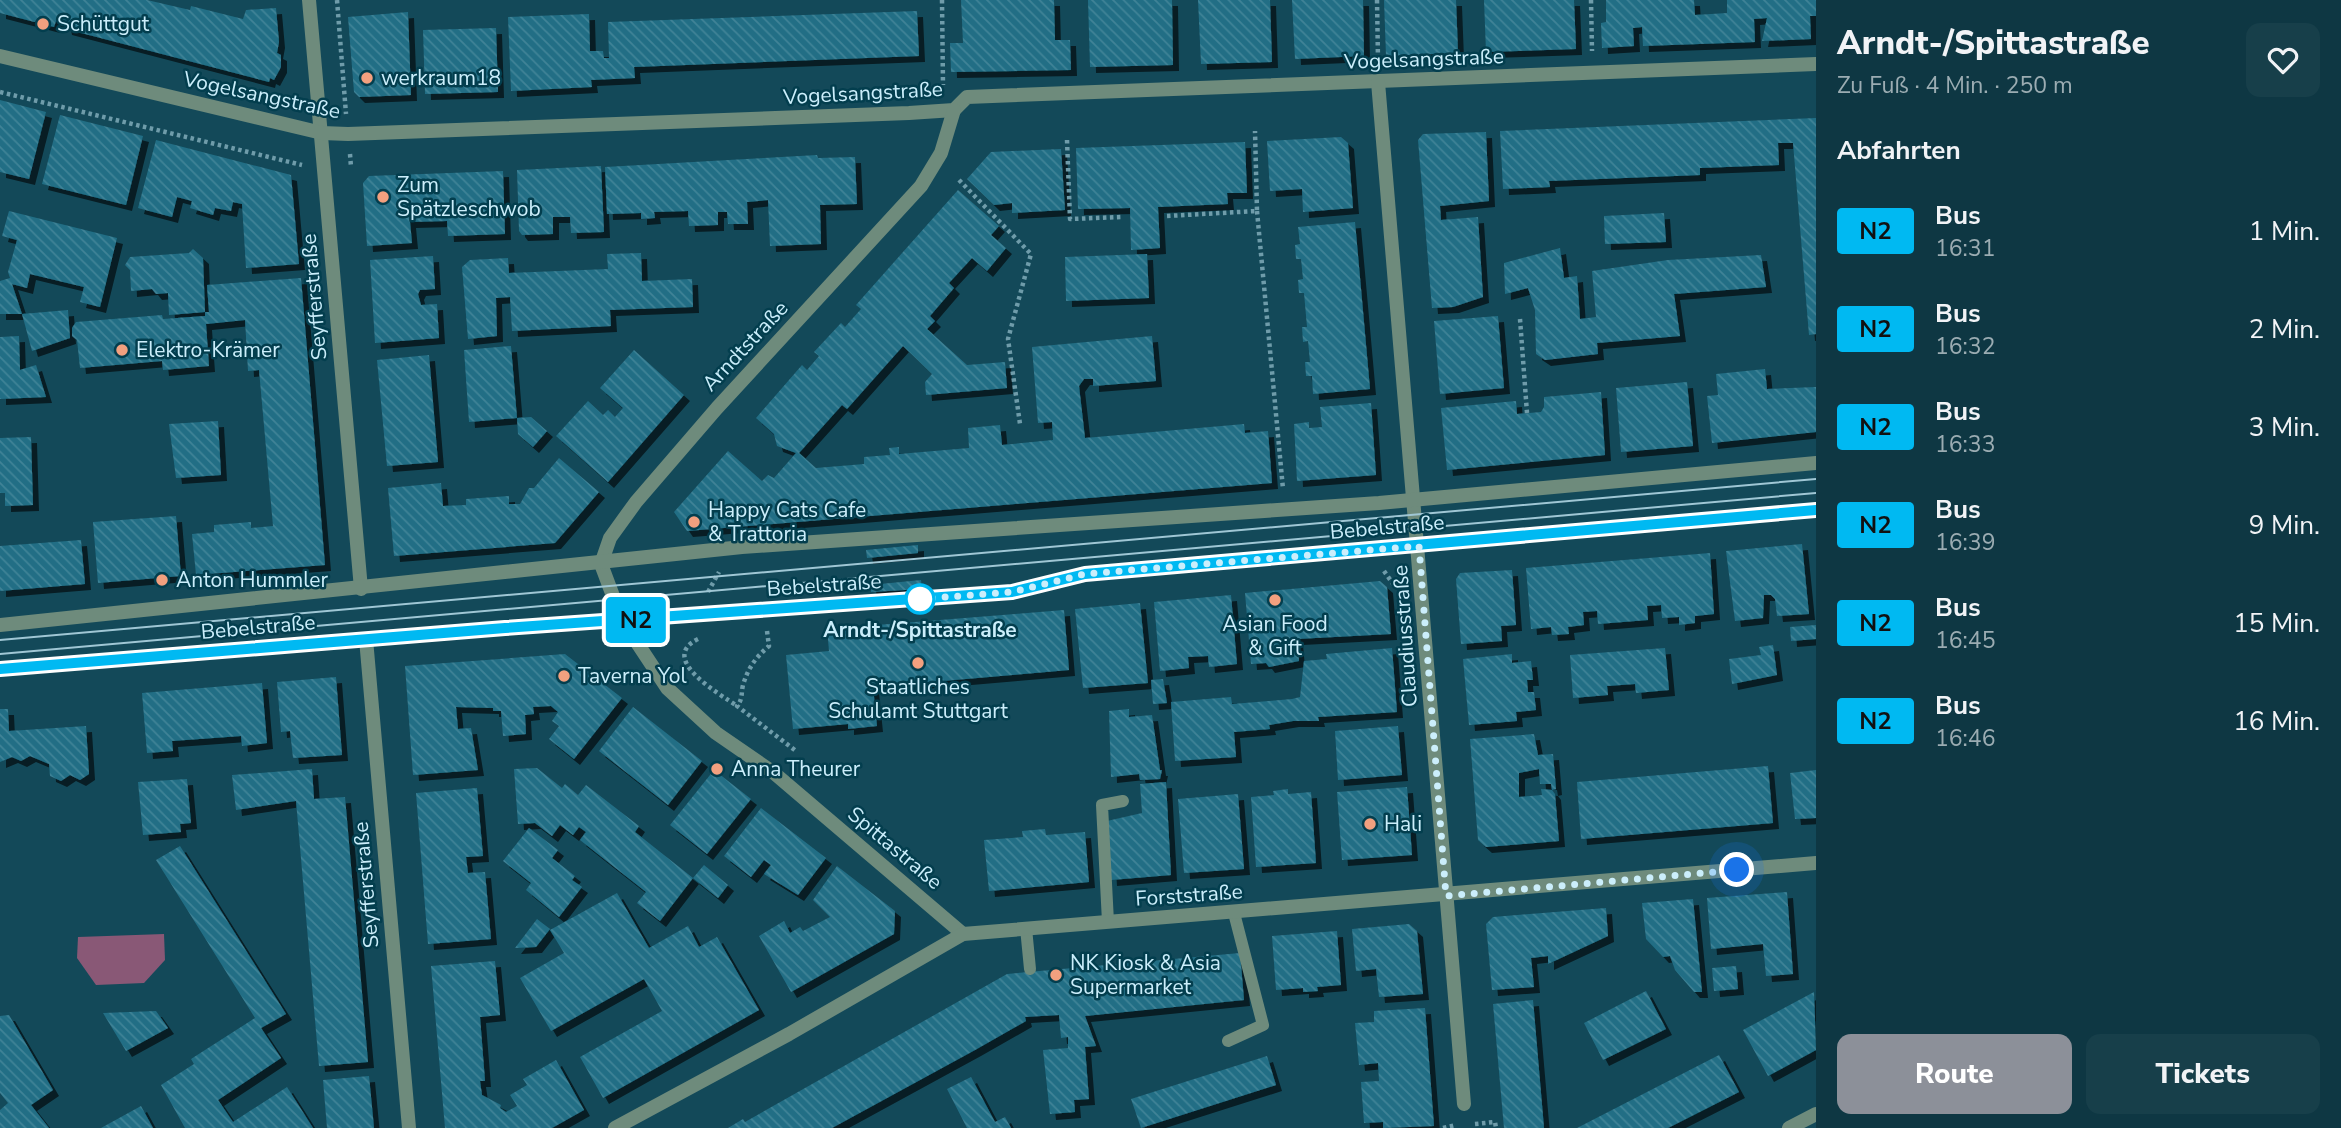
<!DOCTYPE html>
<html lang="de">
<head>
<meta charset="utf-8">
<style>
	:root { --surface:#0e3743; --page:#173f4a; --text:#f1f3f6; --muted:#9bacb2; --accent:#8c9099 }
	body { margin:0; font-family:"Nunito Sans",sans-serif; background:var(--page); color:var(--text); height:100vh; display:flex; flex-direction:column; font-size:26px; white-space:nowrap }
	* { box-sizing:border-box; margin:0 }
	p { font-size:23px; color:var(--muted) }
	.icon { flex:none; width:38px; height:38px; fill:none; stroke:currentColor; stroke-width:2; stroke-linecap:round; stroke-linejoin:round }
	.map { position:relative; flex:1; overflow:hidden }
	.panel { display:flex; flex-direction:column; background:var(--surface); width:525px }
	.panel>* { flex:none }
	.badge { padding:0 14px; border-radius:5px; font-size:24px; line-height:46px }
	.you { position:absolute; width:35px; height:35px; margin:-18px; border:5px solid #fff; border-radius:50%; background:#1a73e8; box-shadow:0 0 0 10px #1a73e833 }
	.map>.badge { position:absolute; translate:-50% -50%; box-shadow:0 0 0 4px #fff }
	h2 { padding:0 21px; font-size:26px; line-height:63px }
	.round { display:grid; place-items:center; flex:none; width:74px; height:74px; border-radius:14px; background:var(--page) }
	.summary { display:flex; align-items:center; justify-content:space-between; height:119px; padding:0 21px }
	h1 { font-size:33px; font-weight:800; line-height:52px }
	.primary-button { display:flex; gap:14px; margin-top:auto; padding:14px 21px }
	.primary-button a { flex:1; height:80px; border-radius:14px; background:var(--accent); color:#fff; font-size:28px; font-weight:800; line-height:80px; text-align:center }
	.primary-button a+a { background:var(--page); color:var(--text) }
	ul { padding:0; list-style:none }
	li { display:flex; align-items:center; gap:21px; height:98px; padding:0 21px }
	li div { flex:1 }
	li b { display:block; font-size:26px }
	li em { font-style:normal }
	li .badge { min-width:77px; font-weight:700; text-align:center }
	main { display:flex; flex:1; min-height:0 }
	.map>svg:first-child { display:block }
</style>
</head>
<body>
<main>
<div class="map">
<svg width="1816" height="1128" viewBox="0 0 1816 1128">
	<defs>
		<pattern id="building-back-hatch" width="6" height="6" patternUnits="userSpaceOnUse" patternTransform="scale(1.75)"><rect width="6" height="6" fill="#216e85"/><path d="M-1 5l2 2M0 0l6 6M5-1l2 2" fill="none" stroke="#408397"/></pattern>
		<filter id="shadow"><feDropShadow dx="6" dy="6" stdDeviation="0" flood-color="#0009"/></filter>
	</defs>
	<rect width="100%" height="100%" fill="#134959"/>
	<polygon fill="#895876" points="164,934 165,960 144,983 96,985 77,958 78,937"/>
	<g fill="url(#building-back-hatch)" fill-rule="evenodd" filter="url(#shadow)">
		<polygon points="0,0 147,0 190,10 191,6 243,19 246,10 276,8 279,42 277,53 281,55 281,67 274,80 270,78 269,82 66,29 65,24 56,21 54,27 0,13"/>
		<polygon points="961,0 1054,0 1055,40 1070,40 1071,70 951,72 950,43 963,43"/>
		<polygon points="1088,0 1172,0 1173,65 1090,67"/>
		<polygon points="1198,0 1270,0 1272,62 1201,64"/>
		<polygon points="1292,0 1363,0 1364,56 1295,59"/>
		<polygon points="1384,0 1456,0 1458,53 1386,56"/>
		<polygon points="1484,0 1574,0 1576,49 1486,52"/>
		<polygon points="1606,0 1694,0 1695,15 1727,13 1727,0 1816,0 1816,16 1810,16 1811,39 1762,41 1767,18 1754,19 1755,42 1643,46 1642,27 1633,28 1634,46 1602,48 1601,23 1606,22"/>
		<polygon points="917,11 919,56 634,67 635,78 591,80 592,87 511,91 508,17 589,14 590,51 603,51 604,58 609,58 608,22"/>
		<polygon points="408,12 411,95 359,97 354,92 348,17"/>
		<polygon points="496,28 498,92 425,94 423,30"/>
		<polygon points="0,100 46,112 29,179 0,172"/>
		<polygon points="60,115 143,136 126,205 42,184"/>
		<polygon points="1816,118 1816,334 1809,335 1793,143 1778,143 1779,165 1700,168 1700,175 1549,181 1550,187 1503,189 1500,131"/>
		<polygon points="1486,132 1489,201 1440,206 1441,220 1478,217 1483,297 1453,307 1432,308 1418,140 1423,134"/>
		<polygon points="1341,137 1348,143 1353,208 1303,212 1302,189 1270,191 1267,141"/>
		<polygon points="156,140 291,175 299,264 246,268 242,204 233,202 231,211 215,208 213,215 190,208 192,201 177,197 172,217 138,208"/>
		<polygon points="1245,142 1247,193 1227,193 1228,204 1158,207 1160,248 1131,250 1130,208 1078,209 1076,148"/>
		<polygon points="1061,149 1065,210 1012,213 1012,203 994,205 967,179 991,152"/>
		<polygon points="817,155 818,158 855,157 857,204 820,205 821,244 770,246 768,200 747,202 748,224 728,224 727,212 718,212 718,225 689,226 688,211 654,212 655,218 641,219 641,213 607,214 605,167"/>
		<polygon points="601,166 604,232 571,233 570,217 553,217 553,234 522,235 519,231 517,170"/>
		<polygon points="503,171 505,234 448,236 447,221 410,222 412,243 367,246 363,183 369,176"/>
		<polygon points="958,190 999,226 991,235 1006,248 987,271 972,258 949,283 954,288 930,316 935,321 927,329 967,365 1005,362 1007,388 926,395 925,382 932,374 903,346 847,409 842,405 799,453 816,468 864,464 864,457 890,455 889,448 899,447 899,454 969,448 968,428 1000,425 1002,445 1053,440 1052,422 1038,423 1032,347 1152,336 1156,381 1093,386 1093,379 1084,379 1079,386 1085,438 1244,424 1245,433 1268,431 1272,483 687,531 674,512 728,451 762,481 768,475 774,478 796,453 777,446 774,434 756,418 802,365 807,370 819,356 814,352 841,323 845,327 861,309 856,305"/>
		<polygon points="9,211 117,238 100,307 80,302 84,287 30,274 27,288 12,284 22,314 0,314 0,281 10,278 8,272 17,240 2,236"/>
		<polygon points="1664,213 1666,242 1605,244 1604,216"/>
		<polygon points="1355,222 1370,389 1313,394 1312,376 1306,376 1305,362 1310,362 1308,341 1303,342 1302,327 1307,327 1304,293 1299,293 1298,280 1303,279 1301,259 1296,259 1295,245 1300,244 1298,227"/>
		<polygon points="1560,248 1564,278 1577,276 1580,319 1596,317 1592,271 1668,260 1761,255 1766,287 1674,294 1680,336 1597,343 1598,354 1545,360 1536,354 1535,310 1528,288 1505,294 1504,263"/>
		<polygon points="193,249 203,258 205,312 169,315 168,293 156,294 152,289 131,291 130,270 125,265 130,257 189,253"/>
		<polygon points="641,253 642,281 692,279 693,307 610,310 611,326 512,331 510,297 496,298 497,336 468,339 462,267 470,260 508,258 509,273 608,269 607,254"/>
		<polygon points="1147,254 1149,298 1066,301 1065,257"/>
		<polygon points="433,256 435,289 420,290 418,294 421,305 437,304 439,338 375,343 370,260"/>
		<polygon points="301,278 325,565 196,575 192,534 214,532 214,525 251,522 251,528 273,526 259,370 248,371 245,320 206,324 209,366 163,370 162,361 80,368 77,340 72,336 72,328 76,322 162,315 163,319 205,316 205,312 209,312 207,285"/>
		<polygon points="68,310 70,338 32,351 22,314"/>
		<polygon points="1498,316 1504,388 1440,394 1434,321"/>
		<polygon points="19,336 20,370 36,365 46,397 0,399 0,337"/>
		<polygon points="511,346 517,418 531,417 547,431 533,447 518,434 517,418 469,422 464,350"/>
		<polygon points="634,350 684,395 608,482 556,436 588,401 603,415 608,410 615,417 623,408 600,388"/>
		<polygon points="429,355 438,462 387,466 377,360"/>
		<polygon points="1765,369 1767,389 1816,387 1816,432 1712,443 1707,396 1718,395 1716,374"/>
		<polygon points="1687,382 1693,446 1621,452 1616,388"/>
		<polygon points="1601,392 1605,455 1447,470 1441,408 1516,401 1517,414 1541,412 1544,407 1544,397"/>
		<polygon points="1371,403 1376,475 1297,481 1294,424 1309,422 1309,428 1322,427 1320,407"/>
		<polygon points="218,421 221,475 176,478 169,424"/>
		<polygon points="31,437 33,505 5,506 5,493 0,493 0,438"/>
		<polygon points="559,458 599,492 555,543 394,556 388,488 441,483 443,506 466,505 466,499 509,496 509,504 520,504 529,488 534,488"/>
		<polygon points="176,516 181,576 98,583 93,522"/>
		<polygon points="81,540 85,584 0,591 0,546"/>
		<polygon points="1802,544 1809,614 1777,616 1775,599 1771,595 1764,595 1763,618 1735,621 1726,551"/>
		<polygon points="918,545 918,553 867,558 866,550"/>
		<polygon points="1710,553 1714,614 1695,616 1695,623 1679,625 1679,617 1662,618 1661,605 1647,606 1648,620 1598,624 1597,611 1583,612 1584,625 1568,627 1569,634 1552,635 1551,627 1531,629 1526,568"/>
		<polygon points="1512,570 1516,625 1501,626 1502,641 1461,644 1456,579 1460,573"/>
		<polygon points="921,580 922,589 871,592 870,585"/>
		<polygon points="1380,581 1387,587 1391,634 1297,639 1299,661 1269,667 1266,663 1251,664 1245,593"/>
		<polygon points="1231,595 1237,664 1209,667 1208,656 1188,657 1189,668 1160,671 1154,602"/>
		<polygon points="1140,603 1148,683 1083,688 1075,609"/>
		<polygon points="1064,610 1069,670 873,687 877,726 848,729 848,724 793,729 786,655 829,651 827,629"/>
		<polygon points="1816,625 1816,639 1791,641 1790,627"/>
		<polygon points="1773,645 1777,675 1732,684 1729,659 1761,655 1759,647"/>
		<polygon points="1392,648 1397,712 1318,717 1319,721 1293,721 1269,725 1270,729 1234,732 1236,757 1175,761 1171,702 1231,697 1232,704 1292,699 1300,697 1304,661 1327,659 1326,654"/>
		<polygon points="1665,648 1669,690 1636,693 1635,684 1607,686 1608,695 1573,698 1570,655"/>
		<polygon points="565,654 622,698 574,759 549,739 559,726 552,721 558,712 551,706 533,707 534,714 525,715 526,734 503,736 501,711 493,711 493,708 456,707 458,729 471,728 478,770 413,775 405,666"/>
		<polygon points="1512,654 1512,663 1531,661 1533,680 1527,680 1528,692 1534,692 1536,710 1516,712 1517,721 1469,725 1463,659"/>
		<polygon points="336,677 342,755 293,758 290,731 281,732 277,682"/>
		<polygon points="1163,679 1167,703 1153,704 1151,680"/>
		<polygon points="262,683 267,743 242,746 241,736 172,741 173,751 147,753 142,693"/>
		<polygon points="633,707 702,761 668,805 599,751"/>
		<polygon points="0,709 8,709 9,731 86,726 89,774 80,780 70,775 61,781 50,776 49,764 30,756 21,761 12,757 0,762"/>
		<polygon points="1129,709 1129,717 1152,715 1160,770 1162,770 1160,779 1140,780 1139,774 1111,777 1109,711"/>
		<polygon points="1398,726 1402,775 1338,780 1335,731"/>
		<path d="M1534,734L1538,755L1553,754L1556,789L1552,790L1555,794L1559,841L1486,847L1478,840L1470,739ZM1539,769L1540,784H1551L1552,790L1541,789L1542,795L1519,797V773Z"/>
		<polygon points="1768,766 1773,823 1581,839 1577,782"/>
		<polygon points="537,768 562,788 565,784 578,795 586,785 639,826 635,832 693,878 660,921 637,903 646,892 580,840 586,832 579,827 573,835 560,825 552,836 535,823 518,824 514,769"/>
		<polygon points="312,769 314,799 345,797 368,1062 319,1066 296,801 309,799 236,810 232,775"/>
		<polygon points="714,770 751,799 707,854 670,825"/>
		<polygon points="1816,770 1816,818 1795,819 1790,773"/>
		<polygon points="187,779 191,823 180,824 181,832 143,835 138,782"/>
		<polygon points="1166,782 1171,875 1111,880 1107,821 1142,813 1140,784"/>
		<polygon points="1407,787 1412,855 1342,860 1337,792"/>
		<polygon points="477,788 483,856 466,857 468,873 485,872 491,939 428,944 416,793"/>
		<polygon points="1288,789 1288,794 1311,792 1316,863 1256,867 1251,797 1274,795 1273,791"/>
		<polygon points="1238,794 1244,869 1184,873 1178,799"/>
		<polygon points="761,808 826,858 798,895 764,874 771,865 764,860 751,877 724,856"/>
		<polygon points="529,828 558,850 552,858 575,876 572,880 582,887 559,917 526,890 531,883 503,861"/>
		<polygon points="1045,829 1046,835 1085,832 1089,882 989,891 984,840 1023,837 1022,831"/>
		<polygon points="180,846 286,1014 261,1028 281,1058 218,1100 233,1122 287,1087 313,1128 185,1128 161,1085 194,1064 191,1059 255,1018 156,860"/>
		<polygon points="704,865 728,885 718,898 693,878"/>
		<polygon points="837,866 895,911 894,934 791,992 759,936 784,921 790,933 800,927 803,931 830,917 813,900"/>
		<polygon points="1787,892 1793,974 1766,976 1763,944 1711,949 1707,898"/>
		<polygon points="617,893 649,948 688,926 699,947 717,937 759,1010 603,1098 580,1057 662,1011 644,979 551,1031 520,978 564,953 550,930"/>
		<polygon points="1693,899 1702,992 1694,992 1675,970 1670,956 1663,957 1646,939 1642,903"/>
		<polygon points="1606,908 1608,936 1548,964 1548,956 1531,958 1534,987 1492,990 1486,924 1493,917"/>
		<polygon points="537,919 550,929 536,947 515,948"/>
		<polygon points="1409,924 1417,931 1423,994 1379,997 1376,969 1356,971 1352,929"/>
		<polygon points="1337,931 1341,985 1317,987 1318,991 1303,992 1303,988 1276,990 1272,936"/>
		<polygon points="1240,953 1244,1000 1085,1016 1096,1046 1085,1047 1089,1099 1074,1100 1075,1112 1050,1114 1043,1050 1068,1048 1068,1037 1061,1038 1059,1015 1041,1016 1025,1017 1026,1021 975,1050 832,1128 728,1128 743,1119 745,1122 1007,974"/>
		<polygon points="495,961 500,1015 480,1017 485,1081 480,1081 482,1095 501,1105 500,1108 506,1112 517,1106 510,1095 527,1085 523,1079 556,1060 584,1110 552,1128 445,1128 431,966"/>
		<polygon points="1736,966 1738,989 1714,991 1712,968"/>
		<polygon points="1646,991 1666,1029 1603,1060 1584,1023"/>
		<polygon points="1814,992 1816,1050 1768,1076 1743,1030"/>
		<polygon points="1533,1000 1544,1128 1504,1128 1493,1004"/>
		<polygon points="1425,1008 1434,1126 1383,1128 1383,1122 1364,1123 1361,1082 1379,1081 1378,1063 1359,1065 1355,1023 1374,1022 1374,1011"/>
		<polygon points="156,1011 168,1028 126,1051 103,1013"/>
		<polygon points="9,1015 53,1090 31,1105 49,1128 0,1128 0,1110 8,1103 0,1093 0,1016"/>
		<polygon points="1719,1055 1739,1092 1668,1128 1577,1128"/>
		<polygon points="1267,1056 1276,1085 1141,1128 1131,1099"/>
		<polygon points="369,1076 374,1128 327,1128 323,1080"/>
		<polygon points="971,1077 995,1122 1005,1117 1011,1128 967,1128 947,1089"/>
		<polygon points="141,1106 153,1128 101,1128"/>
	</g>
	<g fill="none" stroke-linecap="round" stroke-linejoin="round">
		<g stroke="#6f9caa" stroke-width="4.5" stroke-dasharray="3.5 3.5" stroke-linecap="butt">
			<polyline points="337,0 346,114"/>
			<polyline points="942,0 943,85"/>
			<polyline points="1377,0 1378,60"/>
			<polyline points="1591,0 1592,51"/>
			<polyline points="0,92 302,165"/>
			<polyline points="1067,140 1070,219 1121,217"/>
			<polyline points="350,154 351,167"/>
			<polyline points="959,180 1031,254 1008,339 1020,424"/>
			<polyline points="1257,211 1283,489"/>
			<polyline points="1167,216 1257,211 1255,131"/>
			<polyline points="1520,319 1527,413"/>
			<polyline points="1384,571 1396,588"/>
			<polyline points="708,592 719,572"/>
			<path d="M767,631L769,646C756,657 748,668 743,685C741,693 743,699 737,706L796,751"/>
			<path d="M698,639C657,659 720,694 737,706"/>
			<polyline points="1475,1124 1495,1122 1496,1128"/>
			<polyline points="1443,1128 1456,1125"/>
		</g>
		<g stroke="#6e8b7c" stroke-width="12">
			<polyline points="1108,922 1102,805 1123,801"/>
			<polyline points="1026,928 1030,969"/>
			<polyline points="1228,1041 1263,1025 1234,913"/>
		</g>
		<g stroke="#6e8b7c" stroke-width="14">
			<polyline points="309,0 361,589"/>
			<polyline points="0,56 322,133 348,134 909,113 954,110 967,97 1816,64"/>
			<polyline points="1378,82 1464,1104"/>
			<polyline points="954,110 941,153 921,186 717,408 636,502 610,538 601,564 622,620 667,688 716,733 774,773 963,934"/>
			<polyline points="366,639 409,1128"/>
			<polyline points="615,1128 789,1034 963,934 1816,863"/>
			<polyline points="1789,1128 1816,1114"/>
		</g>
		<g stroke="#6e8b7c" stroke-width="14">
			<polyline points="0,625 742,547 1379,503 1816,463"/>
			<polyline points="0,669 505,628 1012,592 1085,574 1816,510"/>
		</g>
		<g stroke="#a0c7d5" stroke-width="2">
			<polyline points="0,640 1816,479"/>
			<polyline points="0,654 1816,493"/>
		</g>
	</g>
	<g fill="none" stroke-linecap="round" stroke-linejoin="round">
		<defs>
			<polyline id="line" points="0,669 505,628 1012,592 1085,574 1816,510"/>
		</defs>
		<use href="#line" stroke="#fff" stroke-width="16"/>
		<use href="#line" stroke="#00b9f2" stroke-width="10"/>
		<polyline stroke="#cbeefb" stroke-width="7" stroke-dasharray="0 12.6" points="920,599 1012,592 1085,574 1419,546 1446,896 1737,870"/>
	</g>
	<g fill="#f2a07f" stroke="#033e4e" stroke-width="2.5">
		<circle cx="43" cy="24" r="7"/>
		<circle cx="367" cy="78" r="7"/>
		<circle cx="383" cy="197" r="7"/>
		<circle cx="122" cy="350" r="7"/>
		<circle cx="694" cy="522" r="7"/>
		<circle cx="162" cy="580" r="7"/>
		<circle cx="1275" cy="600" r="7"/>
		<circle cx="918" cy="663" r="7"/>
		<circle cx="564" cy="676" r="7"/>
		<circle cx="717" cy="769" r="7"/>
		<circle cx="1370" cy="824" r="7"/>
		<circle cx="1056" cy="975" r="7"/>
	</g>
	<circle fill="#fff" stroke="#00b9f2" stroke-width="3.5" cx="920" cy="599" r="14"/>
	<g text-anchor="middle" stroke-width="5" stroke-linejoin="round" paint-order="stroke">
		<g font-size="21" fill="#cbeefb" stroke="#033e4e" text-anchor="start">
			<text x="57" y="31">Schüttgut</text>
			<text x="381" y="85">werkraum18</text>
			<text x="397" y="192">Zum<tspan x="397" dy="24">Spätzleschwob</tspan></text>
			<text x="136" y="357">Elektro-Krämer</text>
			<text x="708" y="517">Happy Cats Cafe<tspan x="708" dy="24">&amp; Trattoria</tspan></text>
			<text x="176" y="587">Anton Hummler</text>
			<text x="1275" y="631" text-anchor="middle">Asian Food<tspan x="1275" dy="24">&amp; Gift</tspan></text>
			<text x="578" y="683">Taverna Yol</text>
			<text x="918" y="694" text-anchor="middle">Staatliches<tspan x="918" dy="24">Schulamt Stuttgart</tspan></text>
			<text x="731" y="776">Anna Theurer</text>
			<text x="1384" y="831">Hali</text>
			<text x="1070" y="970">NK Kiosk &amp; Asia<tspan x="1070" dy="24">Supermarket</tspan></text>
		</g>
		<g font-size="21" fill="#cbeefb" stroke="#033e4e">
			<text transform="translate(1424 59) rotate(-2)" y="7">Vogelsangstraße</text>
			<text transform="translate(863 93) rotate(-3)" y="7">Vogelsangstraße</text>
			<text transform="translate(262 95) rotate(12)" y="7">Vogelsangstraße</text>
			<text transform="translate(314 297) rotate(-95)" y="7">Seyfferstraße</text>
			<text transform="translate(745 346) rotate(-47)" y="7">Arndtstraße</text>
			<text transform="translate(1387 527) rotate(-5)" y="7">Bebelstraße</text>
			<text transform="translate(824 585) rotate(-4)" y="7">Bebelstraße</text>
			<text transform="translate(258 627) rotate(-5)" y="7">Bebelstraße</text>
			<text transform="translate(1405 636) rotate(-94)" y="7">Claudiusstraße</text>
			<text transform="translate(895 848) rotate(40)" y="7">Spittastraße</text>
			<text transform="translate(366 885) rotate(-95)" y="7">Seyfferstraße</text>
			<text transform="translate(1189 895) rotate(-4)" y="7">Forststraße</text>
		</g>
		<g font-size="21" font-weight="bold" fill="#cbeefb" stroke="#033e4e">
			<text x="920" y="637">Arndt-/Spittastraße</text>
		</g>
	</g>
</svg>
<div class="you" style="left:1737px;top:870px"></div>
<b class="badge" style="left:636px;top:620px;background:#00b9f2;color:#111">N2</b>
</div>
<section class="panel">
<div class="summary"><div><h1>Arndt-/Spittastraße</h1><p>Zu Fuß · 4 Min. · 250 m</p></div><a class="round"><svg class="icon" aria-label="heart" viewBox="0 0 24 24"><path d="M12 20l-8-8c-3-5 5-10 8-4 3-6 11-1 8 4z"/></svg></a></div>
<h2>Abfahrten</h2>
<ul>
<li><span class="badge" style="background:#00b9f2;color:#111">N2</span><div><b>Bus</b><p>16:31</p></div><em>1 Min.</em></li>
<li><span class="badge" style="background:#00b9f2;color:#111">N2</span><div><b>Bus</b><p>16:32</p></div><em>2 Min.</em></li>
<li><span class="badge" style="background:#00b9f2;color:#111">N2</span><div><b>Bus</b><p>16:33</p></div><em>3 Min.</em></li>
<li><span class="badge" style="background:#00b9f2;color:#111">N2</span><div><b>Bus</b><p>16:39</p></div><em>9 Min.</em></li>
<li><span class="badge" style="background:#00b9f2;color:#111">N2</span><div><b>Bus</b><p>16:45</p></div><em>15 Min.</em></li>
<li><span class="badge" style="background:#00b9f2;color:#111">N2</span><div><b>Bus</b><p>16:46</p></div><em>16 Min.</em></li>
</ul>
<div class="primary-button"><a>Route</a><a>Tickets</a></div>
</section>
</main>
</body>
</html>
